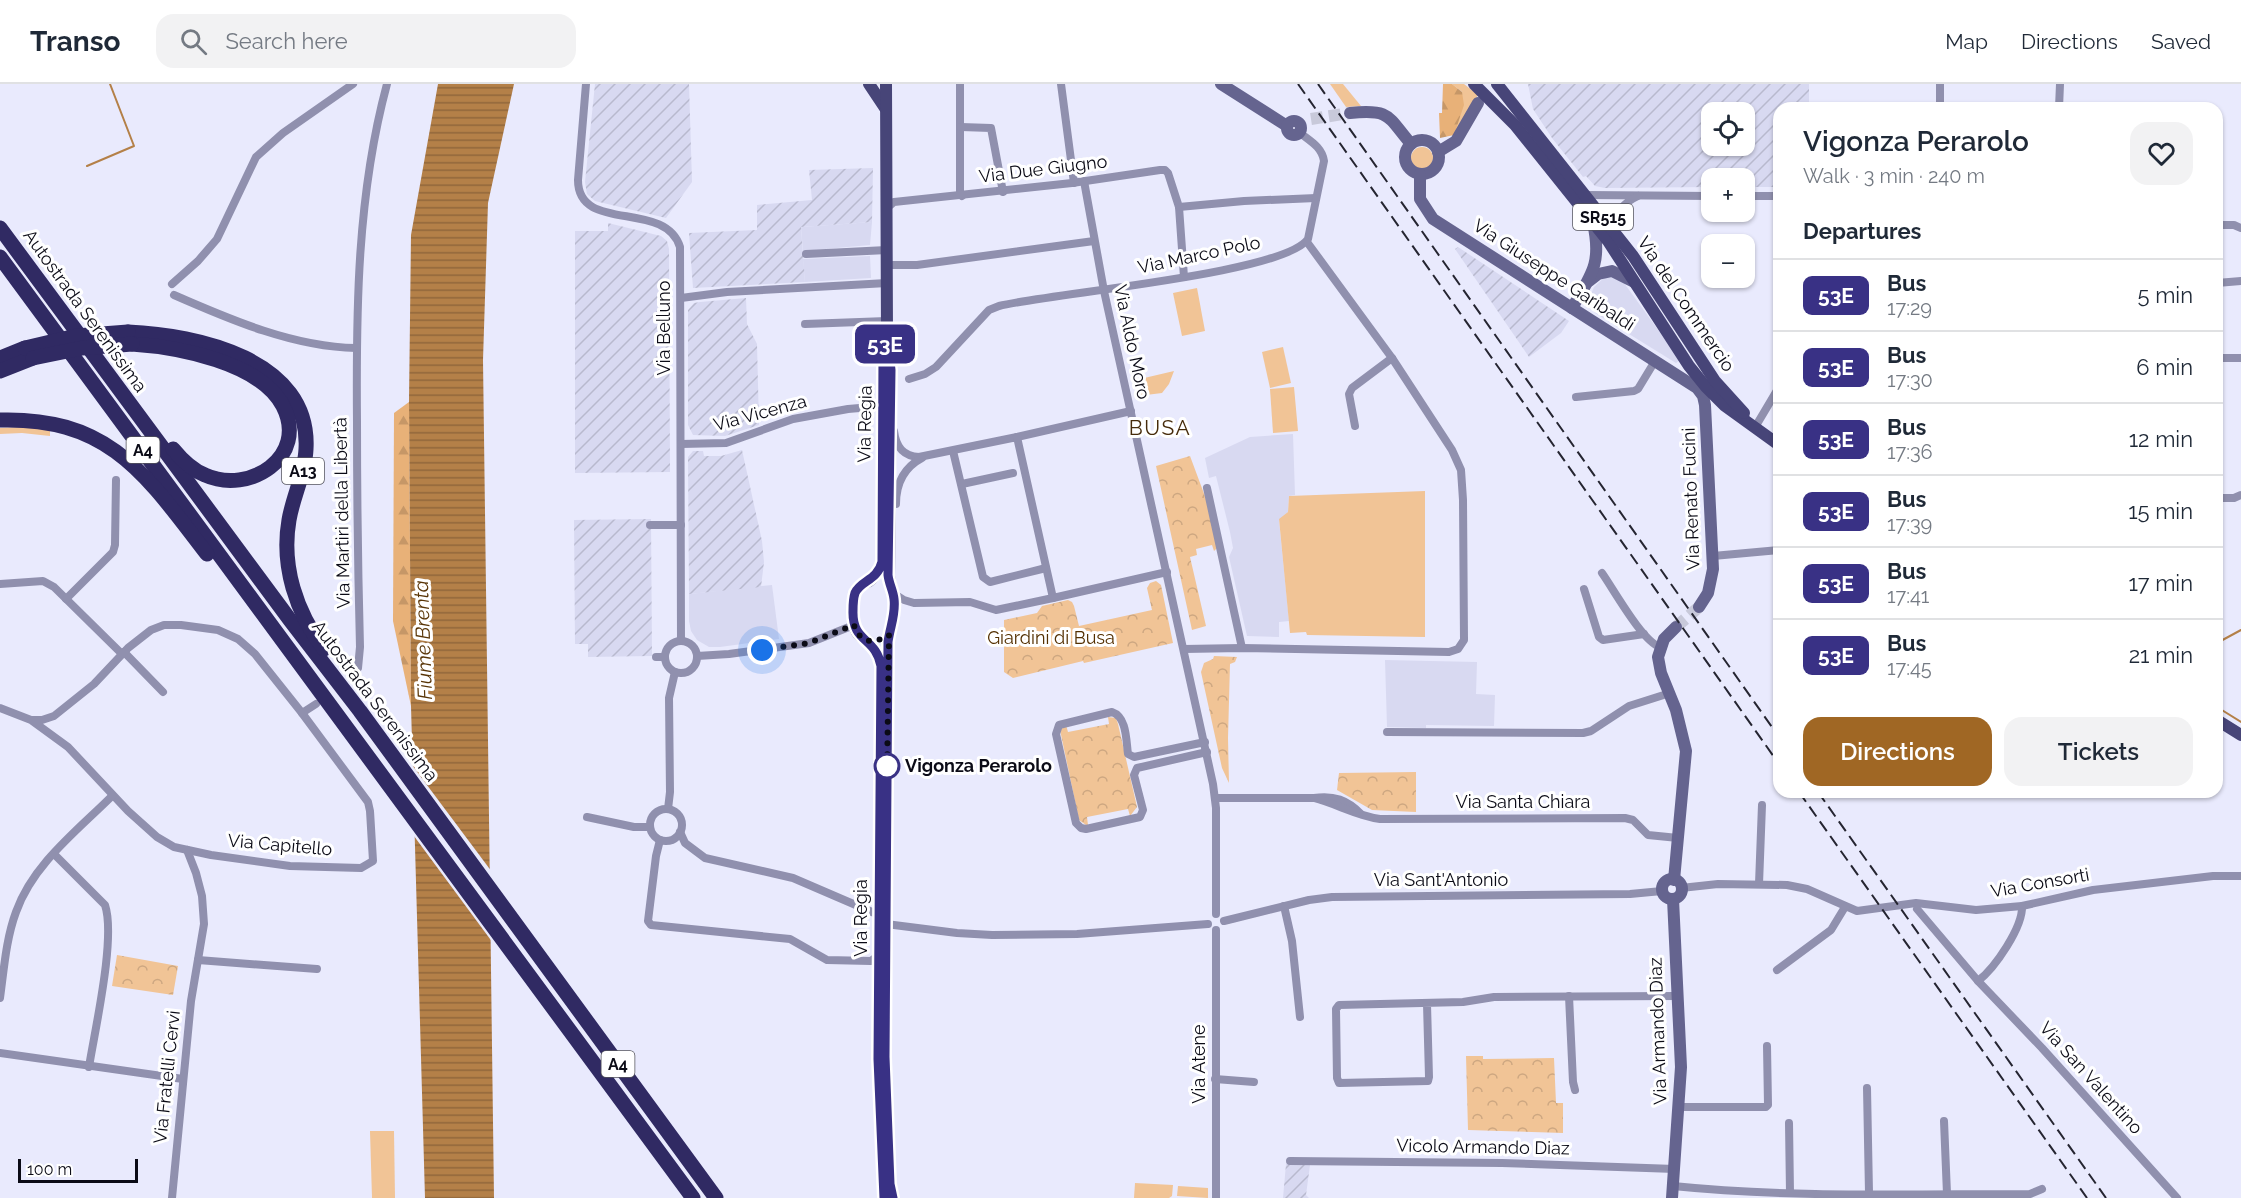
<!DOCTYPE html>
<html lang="en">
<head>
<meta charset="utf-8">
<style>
	:root { --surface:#fff; --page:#f2f2f3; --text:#1f2937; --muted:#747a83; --line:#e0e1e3; --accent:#a06724 }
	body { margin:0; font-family:Raleway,sans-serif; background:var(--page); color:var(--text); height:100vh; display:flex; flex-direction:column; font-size:22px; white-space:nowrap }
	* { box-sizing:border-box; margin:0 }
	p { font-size:20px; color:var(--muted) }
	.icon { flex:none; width:33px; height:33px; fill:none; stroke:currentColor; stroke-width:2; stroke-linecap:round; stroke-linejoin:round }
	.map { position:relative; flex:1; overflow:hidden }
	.drawer { position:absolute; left:1773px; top:18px; width:450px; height:696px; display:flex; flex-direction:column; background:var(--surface); border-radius:18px; box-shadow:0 2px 4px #0004 }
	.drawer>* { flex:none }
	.badge { padding:0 12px; border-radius:9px; font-size:21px; line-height:39px }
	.buttons { position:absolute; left:1701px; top:18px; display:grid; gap:12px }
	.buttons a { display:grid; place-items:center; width:54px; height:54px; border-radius:12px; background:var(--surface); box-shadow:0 2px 4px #0004; font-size:30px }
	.scale { position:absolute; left:18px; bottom:15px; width:120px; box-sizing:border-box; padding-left:6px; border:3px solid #0b0b16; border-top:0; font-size:16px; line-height:21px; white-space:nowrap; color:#0b0b16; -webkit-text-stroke:4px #fff; paint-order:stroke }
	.you { position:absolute; width:30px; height:30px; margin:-15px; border:4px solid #fff; border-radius:50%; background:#1a73e8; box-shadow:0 0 0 9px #1a73e833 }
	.map>.badge { position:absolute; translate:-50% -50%; box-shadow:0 0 0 3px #fff }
	h2 { padding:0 30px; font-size:22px; line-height:54px }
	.round { display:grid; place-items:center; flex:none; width:63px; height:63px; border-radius:18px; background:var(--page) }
	.head { display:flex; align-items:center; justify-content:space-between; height:102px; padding:0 30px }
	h1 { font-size:28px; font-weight:600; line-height:45px }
	.button { display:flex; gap:12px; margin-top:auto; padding:12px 30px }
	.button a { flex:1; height:69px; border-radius:18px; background:var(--accent); color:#fff; font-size:24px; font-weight:600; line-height:69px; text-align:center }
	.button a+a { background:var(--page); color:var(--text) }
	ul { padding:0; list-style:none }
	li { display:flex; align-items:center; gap:18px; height:72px; padding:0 30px; border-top:2px solid var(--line) }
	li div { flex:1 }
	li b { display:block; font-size:22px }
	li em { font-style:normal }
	li .badge { min-width:66px; font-weight:700; text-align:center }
	header { display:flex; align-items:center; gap:36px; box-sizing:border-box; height:84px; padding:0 30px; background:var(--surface); border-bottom:2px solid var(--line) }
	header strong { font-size:28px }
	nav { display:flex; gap:33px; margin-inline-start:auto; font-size:21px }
	.search { width:420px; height:54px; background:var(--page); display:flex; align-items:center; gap:15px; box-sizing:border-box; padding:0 21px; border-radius:18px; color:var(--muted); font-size:22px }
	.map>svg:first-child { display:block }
</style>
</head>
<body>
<header>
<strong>Transo</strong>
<div class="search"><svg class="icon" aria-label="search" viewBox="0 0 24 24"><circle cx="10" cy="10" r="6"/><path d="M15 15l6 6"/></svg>Search here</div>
<nav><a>Map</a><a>Directions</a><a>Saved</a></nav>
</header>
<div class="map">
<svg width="2241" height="1114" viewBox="0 0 2241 1114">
	<defs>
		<pattern id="industrial-furrows" width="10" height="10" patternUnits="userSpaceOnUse" patternTransform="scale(1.5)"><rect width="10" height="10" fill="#d8d9f1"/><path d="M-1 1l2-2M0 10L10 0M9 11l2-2" fill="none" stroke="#b8b9ce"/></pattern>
		<pattern id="forest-firs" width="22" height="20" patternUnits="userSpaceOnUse" patternTransform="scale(1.5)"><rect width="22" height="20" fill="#e8b178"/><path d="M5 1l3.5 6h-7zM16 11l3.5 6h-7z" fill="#c69767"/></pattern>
		<pattern id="park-crowns" width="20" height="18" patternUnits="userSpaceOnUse" patternTransform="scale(1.5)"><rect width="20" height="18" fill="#f1c496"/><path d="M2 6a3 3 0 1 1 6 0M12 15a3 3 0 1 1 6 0" fill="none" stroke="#cda781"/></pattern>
		<pattern id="water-rules" width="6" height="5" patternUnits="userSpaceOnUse" patternTransform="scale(1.5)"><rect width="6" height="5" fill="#b48048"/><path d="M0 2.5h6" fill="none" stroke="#91673b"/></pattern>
	</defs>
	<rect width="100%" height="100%" fill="#e9eafd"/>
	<g fill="#d8d9f1">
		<polygon points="872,138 870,161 803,167 801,143"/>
		<polygon points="870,172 871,194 805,198 803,175"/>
		<polygon points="1614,192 1624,199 1680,276 1676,279 1595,229 1591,221 1590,212 1594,203 1605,193"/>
		<polygon points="1293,350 1295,411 1289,412 1288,428 1279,436 1289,537 1279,538 1279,553 1247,552 1229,473 1233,464 1230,448 1216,392 1209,394 1205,374 1250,353"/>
		<polygon points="772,501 779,555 720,563 709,563 697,556 691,547 689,537 689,510"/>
		<polygon points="1385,576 1477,578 1476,610 1495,611 1494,642 1426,641 1426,644 1387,643"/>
	</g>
	<g fill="url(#industrial-furrows)" fill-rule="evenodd">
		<polygon points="595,0 689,0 692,98 666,134 595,117 587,110 585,98"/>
		<path d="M1528,0H1809V24H1779V103H1745L1744,94H1712L1711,103L1605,104L1595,102L1586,92L1583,93L1552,54L1533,25ZM1712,28H1744V62H1712Z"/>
		<polygon points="873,84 872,138 801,143 805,198 693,204 689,149 757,146 757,121 812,116 809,86"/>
		<polygon points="608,139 661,152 667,157 669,165 670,388 575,389 575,147 608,147"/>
		<polygon points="1458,163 1569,237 1561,249 1529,273 1455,165"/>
		<polygon points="746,214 747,240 757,260 759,341 725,352 693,351 688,341 688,226 694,219 700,218"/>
		<polygon points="742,366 762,457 764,478 761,503 689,510 688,373 693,367 703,367 704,372 721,372"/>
		<polygon points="651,435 652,572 588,573 588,560 575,560 574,436"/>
		<polygon points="1286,1080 1310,1081 1306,1111 1309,1114 1283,1114"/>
	</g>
	<g fill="#f1c496">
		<polygon points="1330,0 1343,0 1361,22 1346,23"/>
		<polygon points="1452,0 1464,0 1478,11 1454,51 1462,8"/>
		<circle cx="1422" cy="74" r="11"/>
		<polygon points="1197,204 1205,247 1182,252 1173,209"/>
		<polygon points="1283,263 1291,299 1270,304 1262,268"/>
		<polygon points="1174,287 1169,300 1162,309 1138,312 1131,293 1140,295"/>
		<polygon points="1294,303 1298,347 1273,349 1270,305"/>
		<polygon points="21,343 50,345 50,352 22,349 0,350 0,344"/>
		<polygon points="1425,407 1425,553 1307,551 1306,548 1290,549 1279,435 1288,428 1289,412"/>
		<polygon points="370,1047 394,1047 395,1114 372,1114"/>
		<polygon points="1135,1099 1173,1101 1172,1112 1169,1114 1134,1114"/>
		<polygon points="1178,1102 1208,1104 1208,1114 1177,1112"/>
	</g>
	<g fill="url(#forest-firs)">
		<polygon points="1443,0 1452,0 1462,8 1464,21 1454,51 1440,54 1439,29 1442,29"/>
		<polygon points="409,318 411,622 393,537 394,329"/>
	</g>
	<g fill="url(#park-crowns)">
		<polygon points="1190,372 1206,415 1217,464 1214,467 1212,461 1196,465 1197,471 1190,473 1206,542 1192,546 1156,382"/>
		<polygon points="1156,497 1161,501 1173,559 1084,579 1083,577 1013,594 1004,588 1004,536 1037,529 1042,522 1068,516 1072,518 1074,522 1079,542 1152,526 1147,504 1150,499"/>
		<polygon points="1214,572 1237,573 1235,578 1230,580 1228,654 1229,699 1222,684 1201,588 1204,579 1213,575"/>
		<polygon points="1108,633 1116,634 1118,640 1137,723 1130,732 1128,725 1087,733 1088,741 1086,741 1079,736 1060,646 1066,641 1068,648 1109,640"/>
		<polygon points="1416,688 1416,728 1372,726 1337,706 1339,689"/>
		<polygon points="117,871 178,882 173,911 112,902"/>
		<polygon points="1466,972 1483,972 1483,975 1554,974 1556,1019 1563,1019 1563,1049 1468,1046"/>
	</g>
	<polygon fill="url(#water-rules)" points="438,0 514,0 488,119 483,276 494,1114 425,1114 411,622 409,318 411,151"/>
	<polygon fill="#e9eafd" points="409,677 492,788 493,859 411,748"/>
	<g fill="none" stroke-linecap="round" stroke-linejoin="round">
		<g stroke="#b48048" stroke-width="2">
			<polyline points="87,82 134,62 110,0"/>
			<polyline points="2217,559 2241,546"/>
			<polyline points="2217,623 2241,638"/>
		</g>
		<g stroke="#c8c9da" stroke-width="12" stroke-dasharray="12 6" stroke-linecap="butt">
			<polyline points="1311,35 1350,29"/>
			<polyline points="1676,543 1699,523"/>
		</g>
		<g stroke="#9090ae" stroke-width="8">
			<path d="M586,0L578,96C578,150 665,115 680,163L681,557"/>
			<polyline points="960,0 960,109 962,112"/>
			<polyline points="1061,0 1074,99"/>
			<polyline points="1940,0 1940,24"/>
			<polyline points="2059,24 2060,0"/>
			<polyline points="961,43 991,44 1003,108"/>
			<polyline points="1084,97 1104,207 1213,700 1216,724 1216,830"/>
			<polyline points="1586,111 1712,112"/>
			<polyline points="1744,112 1775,112 1779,115"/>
			<polyline points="1179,123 1184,193"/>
			<polyline points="887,124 894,118 1072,99 1160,86 1165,86 1168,89 1179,123 1244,117 1316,114"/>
			<polyline points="2217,141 2234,141 2241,144"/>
			<path d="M1612,145C1616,128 1623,119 1638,112"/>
			<polyline points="806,170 887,166"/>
			<polyline points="887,181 917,181 1094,157"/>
			<polyline points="2217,199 2241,197"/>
			<polyline points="172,200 198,177 217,155 256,73 283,49 353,0"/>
			<path d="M174,211C231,236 294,263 356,264"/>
			<polyline points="681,214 727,208 887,199"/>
			<polyline points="805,240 887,237"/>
			<polyline points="2217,274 2241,274"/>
			<path d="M909,295L925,290L936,283L989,226L999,222C1051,209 1283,190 1308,155L1324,77C1322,63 1310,57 1300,49"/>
			<polyline points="1576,313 1634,307 1638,305 1655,277"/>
			<polyline points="1757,340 1779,303"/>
			<polyline points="1355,342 1349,310 1352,304 1392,274"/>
			<path d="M894,347C896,363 903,372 919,373L1017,353L1053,514L1167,488"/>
			<polyline points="1017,353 1131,327"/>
			<polyline points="681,360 726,359 793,335 848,325 883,322"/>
			<polyline points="953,367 983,493 990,498 1046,484"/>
			<polyline points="962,400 1013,389"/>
			<polyline points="1207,404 1242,564"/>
			<polyline points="2217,414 2234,414 2241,411"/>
			<path d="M896,420C896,400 903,384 922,374"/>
			<polyline points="650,441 681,441"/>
			<polyline points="1713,472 1779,466"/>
			<path d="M1602,489C1614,506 1642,557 1660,563"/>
			<polyline points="0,500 43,497 54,503 122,570"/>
			<polyline points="1584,505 1599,553 1603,556 1644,550"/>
			<polyline points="893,509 904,516 914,519 970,518 996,526 1053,514"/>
			<polyline points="66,515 113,468 115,461 116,396"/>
			<circle cx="681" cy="573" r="16"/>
			<polyline points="1184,565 1242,564 1449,568 1458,565 1464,556 1463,416 1461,386 1452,366 1392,274 1307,158"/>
			<polyline points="124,568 163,608"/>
			<polyline points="697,572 729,570 809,559 854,541"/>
			<polyline points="656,573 665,573"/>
			<path d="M351,592L358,584L360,563C358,488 357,414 357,339C356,226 357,111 387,0"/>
			<polyline points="0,624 31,636 42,636 54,632 94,600 128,564 151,546 164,541 181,541 218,546 238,555 255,570 302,629 368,718 370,727 373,777 361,784 290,782 211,771 174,763 157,753 128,727 68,663 31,636"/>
			<polyline points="302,629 316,620"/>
			<polyline points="1387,648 1583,649 1591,647 1629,622 1670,609"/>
			<path d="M1205,658L1134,673L1128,670C1126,656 1127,633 1112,628L1059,641L1056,650L1076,739L1081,744L1086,745L1140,733L1143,726L1134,691L1137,684L1207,668"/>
			<path d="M1215,714H1314C1334,711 1347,716 1361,730"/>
			<path d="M1314,714C1337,720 1357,732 1380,735L1625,734L1633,736L1648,751L1678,754"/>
			<polyline points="668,725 670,708 669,614 675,588"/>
			<circle cx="666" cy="741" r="16"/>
			<polyline points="587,733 634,743 650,743"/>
			<polyline points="680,748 685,759 705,774 793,794 879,831"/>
			<polyline points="660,756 656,772 648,837 651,841 790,855 827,876 871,877 879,871"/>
			<path d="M54,770L105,821C116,854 95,945 89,983"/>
			<polyline points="1759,800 1762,721"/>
			<polyline points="1681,804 1718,800 1787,801 1807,805 1857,827 1916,819 1976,826 2022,822 2093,806 2213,792 2241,792"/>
			<polyline points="1284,822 1292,857 1300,933"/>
			<polyline points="1917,825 1978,897 2042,964 2177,1114"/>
			<polyline points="1224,837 1309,816 1332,813 1630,810 1662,807"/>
			<polyline points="886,840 957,849 992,851 1077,850 1208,840"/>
			<polyline points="198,876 317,885"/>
			<polyline points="1777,886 1831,846 1845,823"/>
			<path d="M1978,897C1995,884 2023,843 2022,822"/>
			<polyline points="1569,912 1573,998 1575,1006"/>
			<path d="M0,914C4,885 6,855 16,828C33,780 78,746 112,712"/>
			<polyline points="1427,920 1429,993 1428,997 1339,999 1337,994 1336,925 1339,921 1463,918 1494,913 1677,912"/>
			<polyline points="0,969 183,995"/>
			<polyline points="1215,995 1254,998"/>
			<polyline points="1867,1004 1869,1109"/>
			<polyline points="1679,1023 1766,1023 1768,1021 1767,962"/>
			<polyline points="1944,1037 1947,1110"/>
			<polyline points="1789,1039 1790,1109"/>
			<polyline points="1290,1077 1502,1079 1675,1085"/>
			<path d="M1673,1102C1791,1114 1911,1110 2030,1110L2042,1105"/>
			<polyline points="172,1114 191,917 204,840 202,812 196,789 187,766"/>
			<polyline points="1216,1114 1216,846"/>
		</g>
		<g stroke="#65648f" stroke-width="12">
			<polyline points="1221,0 1287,42"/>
			<path d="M1350,29C1391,25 1387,32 1411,60"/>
			<circle cx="1294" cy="44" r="7"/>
			<circle cx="1422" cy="73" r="17"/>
			<polyline points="1438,68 1456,57 1478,19"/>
			<polyline points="1420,90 1420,115 1433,135 1697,304 1703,312 1705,321 1713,485 1708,509 1699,523"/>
			<polyline points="1589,197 1598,190 1612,187 1634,198"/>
			<path d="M1572,224C1592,190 1602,179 1593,139"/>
			<circle cx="1672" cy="805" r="10"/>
			<polyline points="1674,796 1686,667 1676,626 1661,589 1658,573 1664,555 1676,543"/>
			<polyline points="1672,1114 1681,983 1673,815"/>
		</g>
		<g stroke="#474578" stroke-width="12">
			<polyline points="869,0 885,24"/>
			<path d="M886,0L887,250L891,286L889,491C889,500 893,506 894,515C896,530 890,543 888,558L885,973L890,1100L893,1114"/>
			<polyline points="1474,0 1515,41 1608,157 1689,282 1706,303 1725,322 1779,361"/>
			<polyline points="1497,0 1633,172 1715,297 1744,329"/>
			<path d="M881,588C881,553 853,561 853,533C853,524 852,513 857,505C860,501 864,500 869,497C879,490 882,481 882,469"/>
			<polyline points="2217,636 2241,651"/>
		</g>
		<g stroke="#302a63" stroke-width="15">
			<polyline points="0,144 290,536 360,627 716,1114"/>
			<polyline points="0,173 693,1114"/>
			<path d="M128,248C197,251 311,275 306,365C305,390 293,412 289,436C281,482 296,528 324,565"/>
			<path d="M132,260C177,263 260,278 283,322C309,373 249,411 205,391C192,386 182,376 173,365"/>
			<polyline points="0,274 25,264"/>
			<polyline points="0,287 33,274"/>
			<path d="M0,336C110,333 146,391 207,470"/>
		</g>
		<g stroke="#252531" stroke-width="2" stroke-dasharray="12 6" stroke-linecap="butt">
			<polyline points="1298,0 1779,680"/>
			<polyline points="1318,0 1779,653"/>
			<polyline points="1799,708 2087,1114"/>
			<polyline points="1818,708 2106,1114"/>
		</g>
		<g stroke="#302a63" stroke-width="15">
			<polyline points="25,264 76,252 128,248"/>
			<polyline points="33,274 82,264 132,260"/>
		</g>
	</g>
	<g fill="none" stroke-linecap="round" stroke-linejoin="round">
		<defs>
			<path id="line" d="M884,1114L878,975L881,582C876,553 852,559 853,527C853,521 853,515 855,509C861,496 877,497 882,478L883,272L887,250L891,286L888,491C889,500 893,506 894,515C896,530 890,543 888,558L885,973L890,1100L893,1114"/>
		</defs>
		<use href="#line" stroke="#fff" stroke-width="14"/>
		<use href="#line" stroke="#393185" stroke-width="9"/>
		<path stroke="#0b0b16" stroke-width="6" stroke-dasharray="0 10.8" d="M762,566L809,559L854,541C860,560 874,560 889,551L887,690V682"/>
	</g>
	<circle fill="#fff" stroke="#393185" stroke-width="3" cx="887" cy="682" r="12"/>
	<g text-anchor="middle" stroke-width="6" stroke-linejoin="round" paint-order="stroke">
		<g fill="#fff" stroke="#54545c" stroke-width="1.5">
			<rect x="1573" y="120" width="60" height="26" rx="4.5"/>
			<rect x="126.5" y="353" width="33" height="26" rx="4.5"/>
			<rect x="282" y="374" width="42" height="26" rx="4.5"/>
			<rect x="601.5" y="967" width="33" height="26" rx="4.5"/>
		</g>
		<g font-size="16" font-weight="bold" fill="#0b0b16">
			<text x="1603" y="139">SR515</text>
			<text x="143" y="372">A4</text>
			<text x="303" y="393">A13</text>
			<text x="618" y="986">A4</text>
		</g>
		<g font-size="18" fill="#0b0b16" stroke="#fff">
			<text transform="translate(1043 85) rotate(-7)" y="6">Via Due Giugno</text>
			<text transform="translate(1199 171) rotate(-12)" y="6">Via Marco Polo</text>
			<text transform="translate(1554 191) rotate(33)" y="6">Via Giuseppe Garibaldi</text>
			<text transform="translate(1686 220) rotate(56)" y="6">Via del Commercio</text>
			<text transform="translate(85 227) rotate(54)" y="6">Autostrada Serenissima</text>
			<text transform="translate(664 244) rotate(-90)" y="6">Via Belluno</text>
			<text transform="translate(1132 258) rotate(78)" y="6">Via Aldo Moro</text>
			<text transform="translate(760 329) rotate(-15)" y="6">Via Vicenza</text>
			<text transform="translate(865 340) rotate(-89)" y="6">Via Regia</text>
			<text transform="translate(1691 415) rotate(-92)" y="6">Via Renato Fucini</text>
			<text transform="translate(342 429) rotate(-91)" y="6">Via Martiri della Libertà</text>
			<text transform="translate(375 617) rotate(53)" y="6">Autostrada Serenissima</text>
			<text x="1523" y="724">Via Santa Chiara</text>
			<text transform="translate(280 761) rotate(5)" y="6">Via Capitello</text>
			<text x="1441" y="802">Via Sant'Antonio</text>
			<text transform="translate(2040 799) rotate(-10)" y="6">Via Consorti</text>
			<text transform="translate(861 834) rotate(-90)" y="6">Via Regia</text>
			<text transform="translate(1658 947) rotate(-92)" y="6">Via Armando Diaz</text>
			<text transform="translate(1199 980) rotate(-90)" y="6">Via Atene</text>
			<text transform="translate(167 993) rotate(-84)" y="6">Via Fratelli Cervi</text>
			<text transform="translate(2091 994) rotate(48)" y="6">Via San Valentino</text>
			<text transform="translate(1483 1063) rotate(1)" y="6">Vicolo Armando Diaz</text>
		</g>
		<g font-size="18" fill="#532f00" stroke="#fff">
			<text x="1051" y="560">Giardini di Busa</text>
		</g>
		<g font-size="18" font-weight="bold" fill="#0b0b16" stroke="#fff" text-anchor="start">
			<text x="905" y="688">Vigonza Perarolo</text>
		</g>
		<g font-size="20" font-style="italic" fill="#593507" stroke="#fff">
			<text transform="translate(423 556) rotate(-92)" y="7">Fiume Brenta</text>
		</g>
		<g font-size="21" letter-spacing="1.5" fill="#462b0b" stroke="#fff">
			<text x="1160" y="351">BUSA</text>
		</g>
	</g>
</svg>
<div class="buttons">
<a><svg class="icon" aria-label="locate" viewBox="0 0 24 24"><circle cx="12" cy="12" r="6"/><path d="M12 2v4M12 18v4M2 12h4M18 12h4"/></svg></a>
<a>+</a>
<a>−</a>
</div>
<div class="scale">100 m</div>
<div class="you" style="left:762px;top:566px"></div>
<b class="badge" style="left:885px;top:260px;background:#393185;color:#fff">53E</b>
<section class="drawer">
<div class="head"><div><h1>Vigonza Perarolo</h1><p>Walk · 3 min · 240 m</p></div><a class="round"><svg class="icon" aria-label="heart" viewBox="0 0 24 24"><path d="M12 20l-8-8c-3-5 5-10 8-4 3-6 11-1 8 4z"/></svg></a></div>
<h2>Departures</h2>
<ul>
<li><span class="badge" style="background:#393185;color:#fff">53E</span><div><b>Bus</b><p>17:29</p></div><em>5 min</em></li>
<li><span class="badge" style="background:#393185;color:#fff">53E</span><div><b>Bus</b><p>17:30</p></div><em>6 min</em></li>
<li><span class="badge" style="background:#393185;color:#fff">53E</span><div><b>Bus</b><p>17:36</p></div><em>12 min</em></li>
<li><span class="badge" style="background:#393185;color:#fff">53E</span><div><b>Bus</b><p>17:39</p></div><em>15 min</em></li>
<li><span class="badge" style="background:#393185;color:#fff">53E</span><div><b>Bus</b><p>17:41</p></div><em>17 min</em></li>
<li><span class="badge" style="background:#393185;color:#fff">53E</span><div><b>Bus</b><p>17:45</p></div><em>21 min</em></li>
</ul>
<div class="button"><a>Directions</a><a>Tickets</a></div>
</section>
</div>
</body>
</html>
